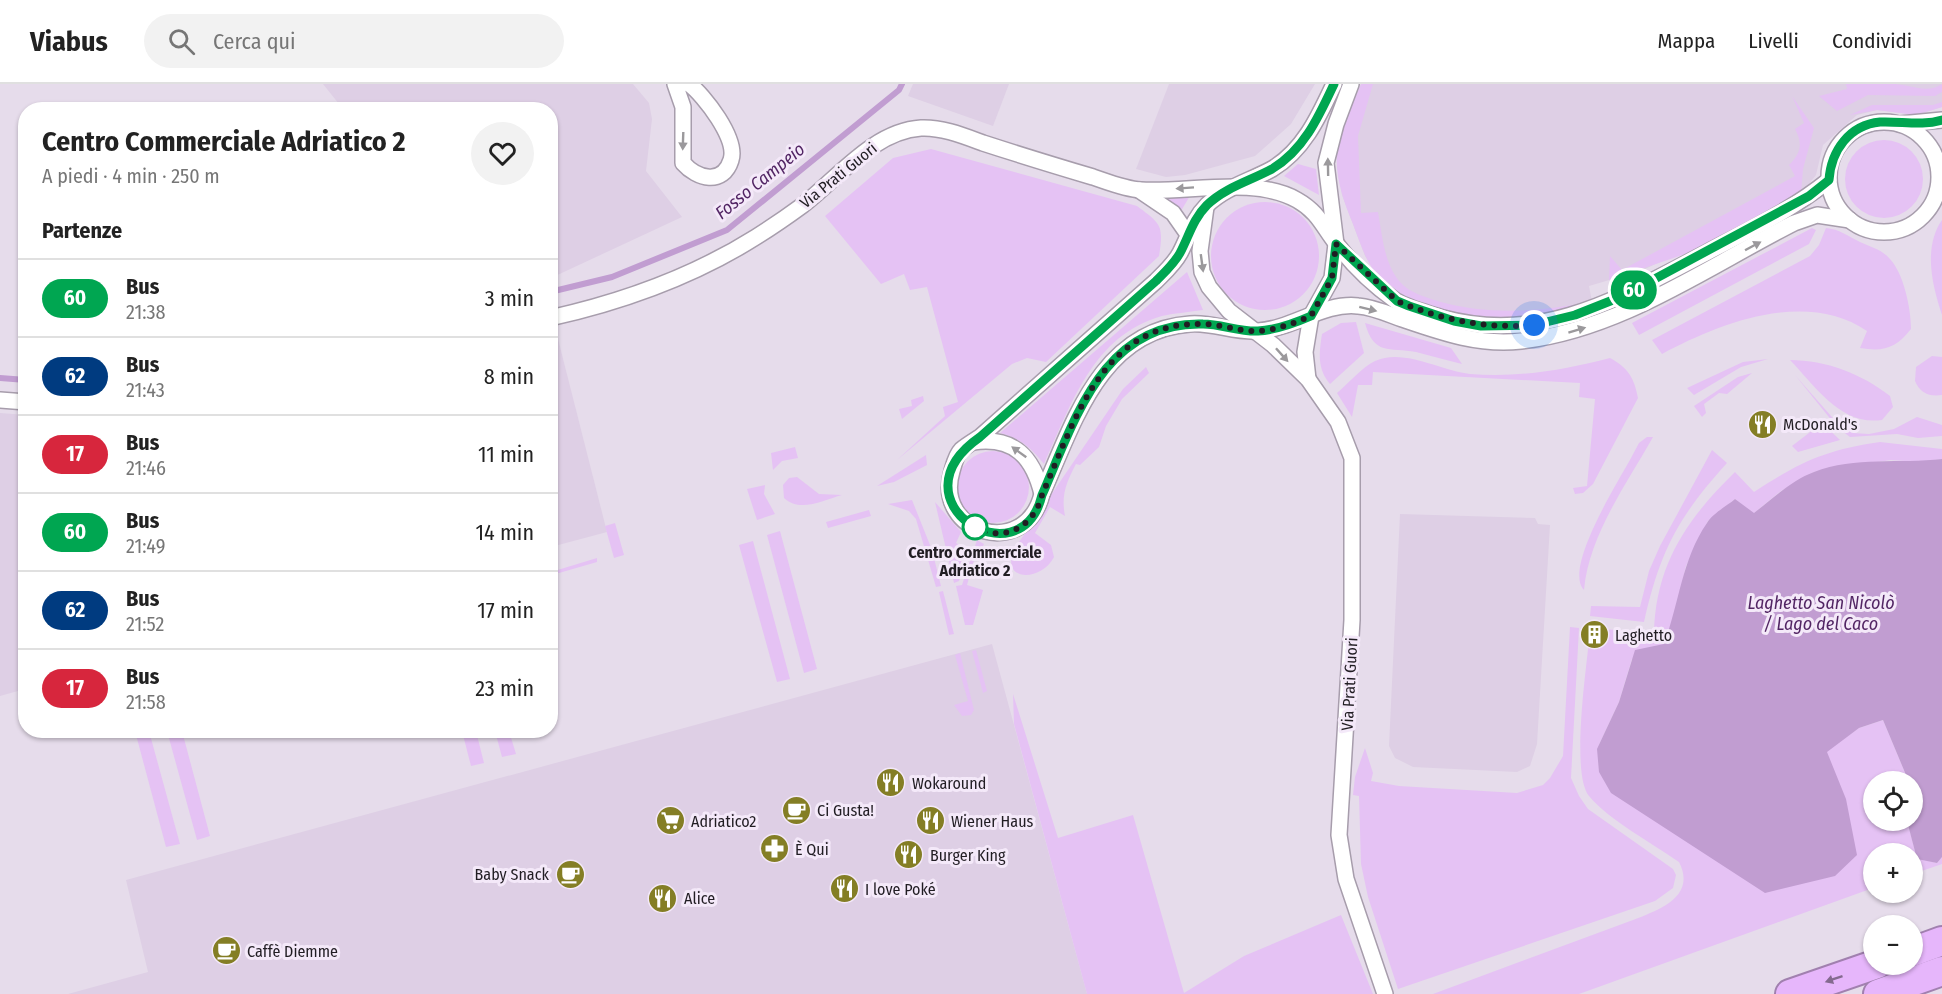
<!DOCTYPE html>
<html lang="it">
<head>
<meta charset="utf-8">
<style>
	:root { --surface:#fff; --page:#f2f2f2; --text:#222; --muted:#767676; --line:#e0e0e0 }
	body { margin:0; font-family:"Fira Sans Condensed",sans-serif; background:var(--page); color:var(--text); height:100vh; display:flex; flex-direction:column; font-size:22px; white-space:nowrap }
	* { box-sizing:border-box; margin:0 }
	p { font-size:20px; color:var(--muted) }
	.icon { flex:none; width:33px; height:33px; fill:none; stroke:currentColor; stroke-width:2; stroke-linecap:round; stroke-linejoin:round }
	.map { position:relative; flex:1; overflow:hidden }
	.drawer { position:absolute; left:18px; top:18px; width:540px; height:636px; display:flex; flex-direction:column; background:var(--surface); border-radius:24px; box-shadow:0 2px 4px #0004 }
	.drawer>* { flex:none }
	.badge { padding:0 12px; border-radius:20px; font-size:21px; line-height:39px }
	.buttons { position:absolute; left:1863px; top:687px; display:grid; gap:12px }
	.buttons a { display:grid; place-items:center; width:60px; height:60px; border-radius:50%; background:var(--surface); box-shadow:0 2px 4px #0004; font-size:30px }
	.you { position:absolute; width:30px; height:30px; margin:-15px; border:4px solid #fff; border-radius:50%; background:#1a73e8; box-shadow:0 0 0 9px #1a73e833 }
	.map>.badge { position:absolute; translate:-50% -50%; box-shadow:0 0 0 3px #fff }
	h2 { padding:0 24px; font-size:22px; line-height:54px }
	.round { display:grid; place-items:center; flex:none; width:63px; height:63px; border-radius:32px; background:var(--page) }
	.summary { display:flex; align-items:center; justify-content:space-between; height:102px; padding:0 24px }
	h1 { font-size:28px; font-weight:700; line-height:45px }
	ul { padding:0; list-style:none }
	li { display:flex; align-items:center; gap:18px; height:78px; padding:0 24px; border-top:2px solid var(--line) }
	li div { flex:1 }
	li b { display:block; font-size:22px }
	li em { font-style:normal }
	li .badge { min-width:66px; font-weight:700; text-align:center }
	header { display:flex; align-items:center; gap:36px; box-sizing:border-box; height:84px; padding:0 30px; background:var(--surface); border-bottom:2px solid var(--line) }
	header strong { font-size:28px }
	nav { display:flex; gap:33px; margin-inline-start:auto; font-size:21px }
	.search { width:420px; height:54px; background:var(--page); display:flex; align-items:center; gap:15px; box-sizing:border-box; padding:0 21px; border-radius:33px; color:var(--muted); font-size:22px }
	.map>svg:first-child { display:block }
</style>
</head>
<body>
<header>
<strong>Viabus</strong>
<div class="search"><svg class="icon" aria-label="search" viewBox="0 0 24 24"><circle cx="10" cy="10" r="6"/><path d="M15 15l6 6"/></svg>Cerca qui</div>
<nav><a>Mappa</a><a>Livelli</a><a>Condividi</a></nav>
</header>
<div class="map">
<svg width="1942" height="910" viewBox="0 0 1942 910">
	<rect width="100%" height="100%" fill="#e6dceb"/>
	<g fill="#decfe5">
		<polygon points="323,0 633,0 649,19 652,35 646,87 682,133 551,194 550,26 343,25"/>
		<polygon points="913,0 1009,0 993,42 908,12"/>
		<polygon points="1169,0 1315,0 1291,40 1255,72 1185,91 1166,93 1136,85"/>
		<polygon points="1361,0 1942,0 1942,23 1916,31 1877,26 1857,31 1823,61 1816,91 1801,110 1643,186 1589,202 1592,218 1564,227 1491,235 1402,212 1378,192 1365,172 1342,111 1337,71"/>
		<polygon points="556,247 607,448 551,463 550,248"/>
		<polygon points="0,329 26,331 25,605 0,612"/>
		<polygon points="1400,430 1535,434 1538,440 1550,441 1537,660 1530,682 1517,688 1413,683 1395,674 1389,662"/>
		<polygon points="992,560 1087,910 68,910 148,888 126,796"/>
	</g>
	<g fill="#e5c2f4">
		<path d="M1361,0H1373L1358,52L1361,129L1378,128C1382,150 1384,180 1400,198C1409,209 1428,214 1441,218C1493,232 1539,227 1592,218C1525,240 1434,248 1379,193C1366,179 1360,158 1353,140C1344,118 1335,94 1337,69C1340,45 1352,22 1361,0Z"/>
		<path d="M1846,0C1863,0 1879,0 1895,0C1911,1 1927,10 1942,0V8L1935,12L1868,11L1837,27L1819,12L1847,5Z"/>
		<path d="M1792,12L1814,44L1803,85L1801,110L1694,167L1609,196L1610,172L1622,186L1795,92L1789,81C1801,69 1803,60 1795,45L1804,39Z"/>
		<polygon points="1942,18 1942,23 1916,31 1877,26 1850,31 1872,21 1933,21"/>
		<circle cx="1884" cy="95" r="39"/>
		<path d="M931,65L1137,122C1161,140 1164,141 1159,172L1046,278L1027,274L1012,280L897,376L945,332L943,323L958,318L927,203L910,206L904,190L881,200L825,132L893,74Z"/>
		<polygon points="1298,80 1316,85 1319,111 1284,92"/>
		<polygon points="1191,110 1181,127 1163,112"/>
		<circle cx="1265" cy="172" r="54"/>
		<path d="M1942,136V231C1932,201 1923,163 1942,136Z"/>
		<polygon points="1812,144 1816,146 1809,160 1639,251 1632,239"/>
		<path d="M1826,144C1839,145 1848,152 1860,158C1870,163 1881,165 1889,174C1904,189 1911,225 1911,245C1896,264 1884,268 1860,264L1867,247C1806,205 1720,239 1662,270L1652,256L1810,172L1819,161Z"/>
		<path d="M1187,188L1203,226C1190,228 1175,229 1162,232C1093,251 1071,321 1044,380C1030,363 1021,355 1000,349Z"/>
		<path d="M1356,238L1364,269L1330,300C1317,285 1319,269 1322,250L1341,239Z"/>
		<path d="M1365,239L1451,264L1462,280C1446,276 1431,272 1416,268C1389,263 1374,272 1365,239Z"/>
		<path d="M1932,272L1942,273V311C1929,313 1920,309 1915,297L1916,283Z"/>
		<path d="M1610,274C1628,284 1634,293 1638,314L1593,400L1583,409L1575,410L1573,404L1587,402L1595,315L1579,313L1580,299L1373,288L1372,301H1358L1352,333L1337,309C1348,300 1362,283 1375,277C1404,264 1441,287 1470,290C1518,294 1564,286 1610,274Z"/>
		<polygon points="1768,275 1741,283 1694,311 1687,304 1743,278"/>
		<path d="M1790,276C1826,276 1862,290 1890,312L1893,323L1882,336C1841,342 1816,303 1790,276Z"/>
		<path d="M1146,283L1149,289L1122,315L1106,342L1099,363L1080,381L1076,380C1066,399 1061,411 1065,432L1050,423L1035,449L1051,461L1054,473C1042,497 1002,499 1013,467L1123,305Z"/>
		<polygon points="1752,289 1727,310 1719,309 1704,320 1706,329 1702,333 1694,322 1738,293"/>
		<polygon points="1795,291 1838,340 1853,349 1869,350 1894,345 1917,333 1942,341 1942,352 1918,354 1897,350 1850,353 1837,343"/>
		<polygon points="923,312 924,317 902,335 899,325 912,322 911,316"/>
		<polygon points="1822,339 1840,356 1798,368 1792,362"/>
		<path d="M1647,353H1653C1626,401 1589,451 1584,506C1563,485 1618,398 1631,374L1639,359Z"/>
		<path d="M1880,358L1942,365V375L1918,378L1891,376L1814,388L1781,407L1753,430L1735,415L1708,437L1686,482L1675,532L1664,561L1667,571L1632,575L1619,618L1599,661L1833,687L1826,667L1859,644L1883,636L1906,691L1904,697L1874,698V736L1907,737L1917,774L1937,779L1942,773V780L1913,790L1912,770H1874L1873,804L1579,910H1433L1633,836C1658,826 1697,813 1679,778C1652,759 1610,737 1589,712C1571,690 1586,587 1589,556H1598L1599,545L1654,548C1656,479 1688,434 1735,388L1754,408C1800,378 1825,366 1880,358Z"/>
		<polygon points="795,363 798,374 782,377 773,386 771,369"/>
		<path d="M1712,366L1727,379C1678,433 1660,467 1644,538L1590,532L1591,522L1640,523L1649,487L1660,462Z"/>
		<circle cx="993" cy="403" r="36"/>
		<polygon points="926,371 927,381 894,398 877,402"/>
		<path d="M797,393L819,410L842,411C824,416 800,429 784,414L783,401L789,394Z"/>
		<polygon points="765,401 764,410 775,430 757,436 747,405"/>
		<polygon points="912,416 932,466 941,502 936,503 916,435 909,427 888,420"/>
		<polygon points="935,418 961,448 956,459 968,466 959,497 954,499"/>
		<polygon points="869,426 871,432 828,444 826,438"/>
		<polygon points="615,439 624,471 614,474 605,442"/>
		<polygon points="780,447 817,585 804,589 767,451"/>
		<polygon points="977,456 984,460 973,479 967,501 983,506 973,541 965,541 956,502 962,501"/>
		<polygon points="753,457 790,595 777,598 739,461"/>
		<polygon points="597,474 597,478 559,489 551,488"/>
		<polygon points="943,507 954,550 949,551 939,508"/>
		<polygon points="1570,543 1579,544 1571,694 1579,712 1588,725 1673,785 1676,791 1673,804 1655,817 1398,905 1368,813 1361,780 1359,712 1353,711 1355,693 1365,664 1373,689 1371,697 1399,702 1517,709 1543,701 1550,694 1563,672"/>
		<polygon points="976,566 987,607 983,609 972,567"/>
		<polygon points="960,569 974,626 971,631 962,632 954,621 968,617 955,571"/>
		<polygon points="1013,610 1058,754 1133,731 1184,909 1244,872 1341,831 1373,910 1087,910 1014,640"/>
		<polygon points="135,647 149,647 180,760 166,763"/>
		<polygon points="167,647 182,647 210,752 197,756"/>
		<polygon points="462,647 476,647 484,679 471,682"/>
		<polygon points="495,647 509,647 516,670 502,673"/>
	</g>
	<path fill="#c19dd1" d="M1942,375V773L1937,779L1917,775L1907,737L1912,736V698L1904,697L1906,691L1883,636L1859,644L1827,668L1846,715L1857,771L1835,792L1765,809L1611,709L1599,688L1597,665L1619,618L1635,566L1664,560C1679,520 1682,475 1707,439C1713,429 1727,422 1735,415L1754,429C1772,415 1792,396 1814,388C1855,372 1900,380 1942,375Z"/>
	<g fill="none" stroke-linecap="round" stroke-linejoin="round">
		<g stroke="#c19dd1" stroke-width="6">
			<polyline points="550,208 612,193 727,146 899,6 902,0"/>
			<polyline points="0,294 26,296"/>
		</g>
		<defs>
			<g id="street">
				<path d="M675,0L683,23V79C697,95 723,102 731,76C738,55 704,11 689,0"/>
				<path d="M1334,0C1319,32 1304,66 1272,85C1250,97 1226,103 1207,121C1193,135 1189,152 1180,169C1174,180 1165,188 1156,197L980,353C974,357 967,361 961,366C956,371 954,380 952,387C933,450 1026,476 1042,410C1073,341 1100,246 1190,240C1213,238 1235,249 1258,247C1292,245 1324,218 1358,222C1373,223 1388,230 1402,235C1440,248 1479,262 1521,257C1620,246 1707,183 1794,139L1817,131L1850,136"/>
				<circle cx="1884" cy="93" r="55"/>
				<polyline points="1900,40 1942,36"/>
				<polyline points="1139,106 1173,129 1187,149"/>
				<polyline points="1206,123 1200,167 1202,188 1209,203 1229,227 1273,261 1308,295 1338,338 1352,374 1352,536 1339,751 1346,795 1385,910"/>
				<path d="M550,234C622,218 694,192 756,153C772,143 788,132 803,121C839,93 874,47 921,44C942,43 964,52 983,59C1020,71 1056,82 1093,93C1108,98 1125,105 1141,106C1187,109 1255,92 1297,116C1320,129 1323,144 1339,163C1354,182 1376,203 1396,217C1409,225 1428,229 1443,234C1543,261 1621,213 1706,169C1748,147 1792,126 1829,96"/>
				<polyline points="1308,295 1305,268 1311,232 1332,194 1336,160 1326,79 1336,40 1351,0"/>
				<polyline points="0,316 26,318"/>
				<path d="M973,358C1014,352 1033,373 1042,410"/>
			</g>
			<g id="highway">
				<polyline points="1912,868 1942,857"/>
				<polyline points="1790,910 1877,880"/>
				<polyline points="1878,910 1942,887"/>
			</g>
		</defs>
		<use href="#street" stroke="#a79dac" stroke-width="18"/>
		<use href="#highway" stroke="#a180af" stroke-width="32"/>
		<use href="#street" stroke="#fff" stroke-width="15"/>
		<use href="#highway" stroke="#e6b6fb" stroke-width="28"/>
	</g>
	<defs><path id="oneway-solid" d="M-6-.8H1V-3.2L6.5 0L1 3.2V.8H-6Z" transform="scale(1.5)"/></defs>
	<g fill="#9b999c">
		<use href="#oneway-solid" transform="translate(683 57) rotate(92)"/>
		<use href="#oneway-solid" transform="translate(1328 83) rotate(-91)"/>
		<use href="#oneway-solid" transform="translate(1185 104) rotate(176)"/>
		<use href="#oneway-solid" transform="translate(1753 162) rotate(-28)"/>
		<use href="#oneway-solid" transform="translate(1202 179) rotate(82)"/>
		<use href="#oneway-solid" transform="translate(1368 225) rotate(14)"/>
		<use href="#oneway-solid" transform="translate(1577 246) rotate(-17)"/>
		<use href="#oneway-solid" transform="translate(1282 271) rotate(48)"/>
		<use href="#oneway-solid" transform="translate(1019 368) rotate(-144)"/>
	</g>
	<use fill="#846a8f" href="#oneway-solid" transform="translate(1834 895) rotate(161)"/>
	<g fill="none" stroke-linecap="round" stroke-linejoin="round">
		<defs>
			<path id="line" d="M1334,0C1319,32 1304,66 1272,85C1250,97 1226,103 1207,121C1193,135 1189,152 1180,169C1174,180 1165,188 1156,197L980,353C888,417 1021,499 1042,411C1075,336 1103,237 1203,240C1221,240 1240,248 1258,247C1276,246 1295,239 1311,232L1332,194L1336,160L1397,217L1409,222L1454,237L1481,242L1534,241L1575,231L1623,212L1809,112L1829,96C1831,67 1849,41 1880,38C1901,37 1922,42 1942,36"/>
		</defs>
		<use href="#line" stroke="#fff" stroke-width="14"/>
		<use href="#line" stroke="#00a651" stroke-width="9"/>
		<path stroke="#211d23" stroke-width="6" stroke-dasharray="0 10.8" d="M975,443C1005,460 1035,441 1042,411C1075,336 1103,237 1203,240C1221,240 1240,248 1258,247C1276,246 1295,239 1311,232L1332,194L1336,160L1397,217C1442,236 1485,245 1534,241"/>
	</g>
	<defs>
		<symbol id="restaurant-disc" viewBox="-11 -11 22 22"><circle r="9.5" fill="#847e25" stroke="#f4e9f9"/><path d="M-5-6h1v4h1v-4h1v4h1v-4h1v5L-1.5 .5V6h-2V.5L-5-1ZM5-6V6H3V1.5H1.5Q1.5-4 5-6Z" fill="#fff"/></symbol>
		<symbol id="building-disc" viewBox="-11 -11 22 22"><circle r="9.5" fill="#847e25" stroke="#f4e9f9"/><path d="M-4-6H4V6H1V3H-1V6H-4ZM-2.5-4.3h1.7v1.8h-1.7ZM.8-4.3h1.7v1.8H.8ZM-2.5-1h1.7V.8h-1.7ZM.8-1h1.7V.8H.8Z" fill="#fff"/></symbol>
		<symbol id="cafe-disc" viewBox="-11 -11 22 22"><circle r="9.5" fill="#847e25" stroke="#f4e9f9"/><path d="M-5.5-4.5H6V0H3Q3 3.5 0 3.5H-2.5Q-5.5 3.5-5.5 0ZM3-3.2v2h1.7v-2ZM-6 4.5H4V6H-6Z" fill="#fff"/></symbol>
		<symbol id="supermarket-disc" viewBox="-11 -11 22 22"><circle r="9.5" fill="#847e25" stroke="#f4e9f9"/><path d="M-6-5.5h2.5l.6 2H6L4.5 2H-2.5L-4.4-4H-6ZM-1.5 3.2a1.3 1.3 0 1 0 .1 0ZM3 3.2a1.3 1.3 0 1 0 .1 0Z" fill="#fff"/></symbol>
		<symbol id="pharmacy-disc" viewBox="-11 -11 22 22"><circle r="9.5" fill="#847e25" stroke="#f4e9f9"/><path d="M-2-6h4v4h4v4h-4v4h-4v-4h-4v-4h4Z" fill="#fff"/></symbol>
	</defs>
	<g fill-rule="evenodd">
		<use href="#restaurant-disc" x="1746" y="324" width="33" height="33"/>
		<use href="#building-disc" x="1578" y="534" width="33" height="33"/>
		<use href="#restaurant-disc" x="874" y="682" width="33" height="33"/>
		<use href="#cafe-disc" x="780" y="710" width="33" height="33"/>
		<use href="#supermarket-disc" x="654" y="720" width="33" height="33"/>
		<use href="#restaurant-disc" x="914" y="720" width="33" height="33"/>
		<use href="#pharmacy-disc" x="758" y="748" width="33" height="33"/>
		<use href="#restaurant-disc" x="892" y="754" width="33" height="33"/>
		<use href="#cafe-disc" x="554" y="774" width="33" height="33"/>
		<use href="#restaurant-disc" x="828" y="788" width="33" height="33"/>
		<use href="#restaurant-disc" x="646" y="798" width="33" height="33"/>
		<use href="#cafe-disc" x="210" y="850" width="33" height="33"/>
	</g>
	<circle fill="#fff" stroke="#00a651" stroke-width="3" cx="975" cy="443" r="12"/>
	<g text-anchor="middle" stroke-width="6" stroke-linejoin="round" paint-order="stroke">
		<g font-size="16" fill="#211d23" stroke="#f4e9f9">
			<text transform="translate(838 91) rotate(-39)" y="6">Via Prati Guori</text>
			<text transform="translate(1349 600) rotate(-87)" y="6">Via Prati Guori</text>
		</g>
		<g font-size="16" fill="#211d23" stroke="#f4e9f9" text-anchor="start">
			<text x="1783" y="346">McDonald's</text>
			<text x="1615" y="557">Laghetto</text>
			<text x="912" y="705">Wokaround</text>
			<text x="817" y="732">Ci Gusta!</text>
			<text x="691" y="743">Adriatico2</text>
			<text x="951" y="743">Wiener Haus</text>
			<text x="795" y="771">È Qui</text>
			<text x="930" y="777">Burger King</text>
			<text x="549" y="796" text-anchor="end">Baby Snack</text>
			<text x="865" y="811">I love Poké</text>
			<text x="684" y="820">Alice</text>
			<text x="247" y="873">Caffè Diemme</text>
		</g>
		<g font-size="16" font-weight="bold" fill="#211d23" stroke="#f4e9f9">
			<text x="975" y="474">Centro Commerciale<tspan x="975" dy="18">Adriatico 2</tspan></text>
		</g>
		<g font-size="18" font-style="italic" fill="#522564" stroke="#f4e9f9">
			<text transform="translate(760 97) rotate(-39)" y="6">Fosso Campeio</text>
			<text x="1821" y="525">Laghetto San Nicolò<tspan x="1821" dy="21">/ Lago del Caco</tspan></text>
		</g>
	</g>
</svg>
<div class="buttons">
<a><svg class="icon" aria-label="locate" viewBox="0 0 24 24"><circle cx="12" cy="12" r="6"/><path d="M12 2v4M12 18v4M2 12h4M18 12h4"/></svg></a>
<a>+</a>
<a>−</a>
</div>
<div class="you" style="left:1534px;top:241px"></div>
<b class="badge" style="left:1634px;top:206px;background:#00a651;color:#fff">60</b>
<section class="drawer">
<div class="summary"><div><h1>Centro Commerciale Adriatico 2</h1><p>A piedi · 4 min · 250 m</p></div><a class="round"><svg class="icon" aria-label="heart" viewBox="0 0 24 24"><path d="M12 20l-8-8c-3-5 5-10 8-4 3-6 11-1 8 4z"/></svg></a></div>
<h2>Partenze</h2>
<ul>
<li><span class="badge" style="background:#00a651;color:#fff">60</span><div><b>Bus</b><p>21:38</p></div><em>3 min</em></li>
<li><span class="badge" style="background:#003b80;color:#fff">62</span><div><b>Bus</b><p>21:43</p></div><em>8 min</em></li>
<li><span class="badge" style="background:#d7263d;color:#fff">17</span><div><b>Bus</b><p>21:46</p></div><em>11 min</em></li>
<li><span class="badge" style="background:#00a651;color:#fff">60</span><div><b>Bus</b><p>21:49</p></div><em>14 min</em></li>
<li><span class="badge" style="background:#003b80;color:#fff">62</span><div><b>Bus</b><p>21:52</p></div><em>17 min</em></li>
<li><span class="badge" style="background:#d7263d;color:#fff">17</span><div><b>Bus</b><p>21:58</p></div><em>23 min</em></li>
</ul>
</section>
</div>
</body>
</html>
